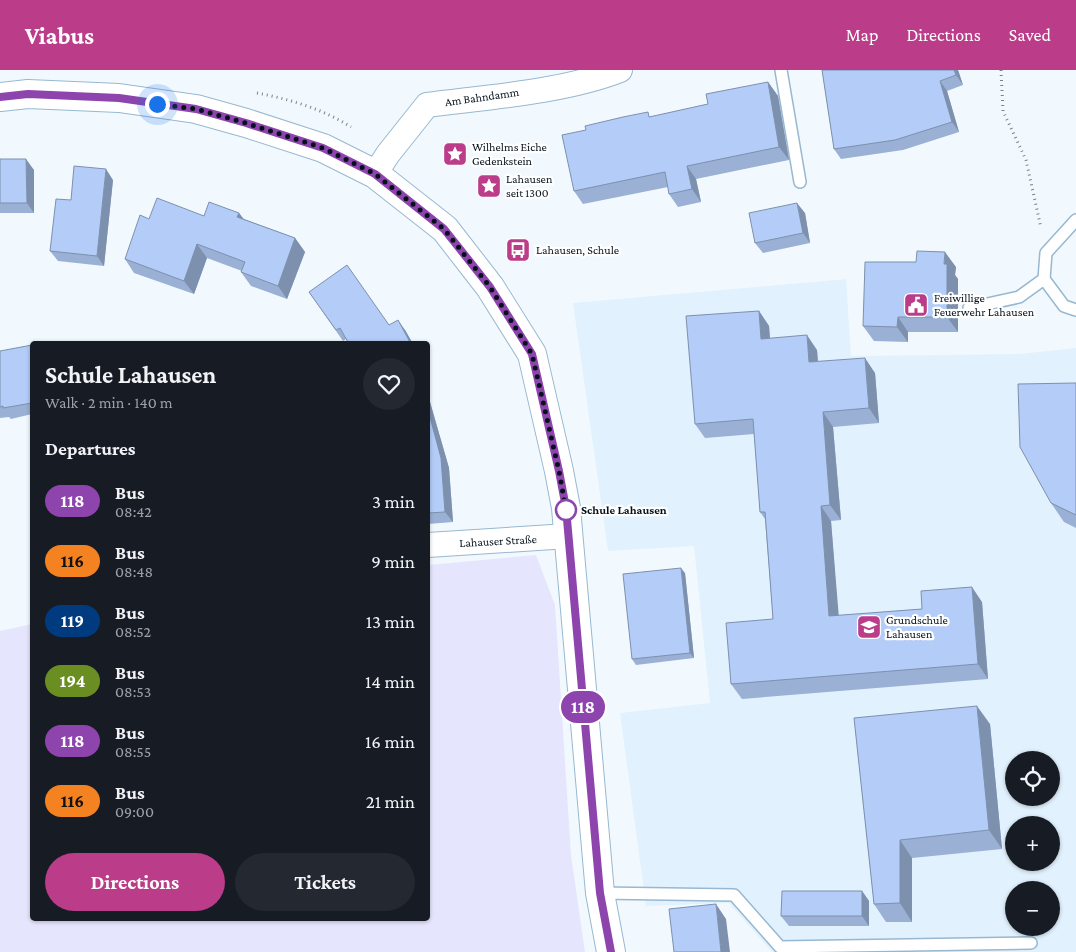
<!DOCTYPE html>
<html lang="en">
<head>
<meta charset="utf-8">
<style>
	:root { --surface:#171b24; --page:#242831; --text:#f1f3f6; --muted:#9ea1a6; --accent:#bb3c89 }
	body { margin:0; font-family:"Crimson Pro",serif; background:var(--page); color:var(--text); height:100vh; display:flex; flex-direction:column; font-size:19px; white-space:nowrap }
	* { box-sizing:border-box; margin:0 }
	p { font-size:16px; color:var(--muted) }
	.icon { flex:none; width:28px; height:28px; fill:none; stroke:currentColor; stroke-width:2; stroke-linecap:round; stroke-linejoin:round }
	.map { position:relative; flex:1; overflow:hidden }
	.panel { position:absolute; left:30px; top:271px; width:400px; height:580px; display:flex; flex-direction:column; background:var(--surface); border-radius:5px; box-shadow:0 1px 4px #0004 }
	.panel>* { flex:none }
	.badge { padding:0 10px; border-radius:16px; font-size:18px; line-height:32px }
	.fabs { position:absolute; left:1005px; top:681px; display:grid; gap:10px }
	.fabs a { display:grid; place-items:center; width:55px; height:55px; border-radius:50%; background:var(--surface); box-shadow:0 1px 4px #0004; font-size:25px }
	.you { position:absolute; width:25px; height:25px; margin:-12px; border:4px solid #fff; border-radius:50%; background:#1a73e8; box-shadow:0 0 0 8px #1a73e833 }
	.map>.badge { position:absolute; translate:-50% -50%; box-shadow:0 0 0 2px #fff }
	h2 { padding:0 15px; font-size:19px; line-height:45px }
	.round { display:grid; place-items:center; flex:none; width:52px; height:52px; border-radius:26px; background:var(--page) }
	.headline { display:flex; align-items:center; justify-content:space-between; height:85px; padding:0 15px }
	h1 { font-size:24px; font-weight:700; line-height:38px }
	.action { display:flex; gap:10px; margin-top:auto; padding:10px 15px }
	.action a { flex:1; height:58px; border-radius:30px; background:var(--accent); color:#fff; font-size:20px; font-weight:700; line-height:58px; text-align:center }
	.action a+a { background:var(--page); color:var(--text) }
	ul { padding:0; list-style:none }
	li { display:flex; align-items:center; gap:15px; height:60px; padding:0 15px }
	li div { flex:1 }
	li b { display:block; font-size:19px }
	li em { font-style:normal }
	li .badge { min-width:55px; font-weight:700; text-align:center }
	header { display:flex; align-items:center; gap:30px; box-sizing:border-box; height:70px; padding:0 25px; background:var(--accent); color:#fff }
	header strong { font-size:24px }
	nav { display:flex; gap:28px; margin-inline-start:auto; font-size:18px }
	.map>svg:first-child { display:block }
</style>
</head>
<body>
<header>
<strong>Viabus</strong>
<nav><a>Map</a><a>Directions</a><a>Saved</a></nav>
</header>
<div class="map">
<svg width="1076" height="882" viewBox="0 0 1076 882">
	<rect width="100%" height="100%" fill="#f2f9fe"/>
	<path fill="#e1f1fd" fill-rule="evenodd" d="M846,209L851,286L1019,284L1076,278V882H772L729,833L646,836L620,643L710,633L694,476L608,481L573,233ZM1014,690H1051V728H1014ZM1014,755H1051V792H1014ZM1014,820H1051V858H1014Z"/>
	<polygon fill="#e5e6fd" points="536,485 555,535 571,785 585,882 0,882 0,561 32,554 32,849 428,849 428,495"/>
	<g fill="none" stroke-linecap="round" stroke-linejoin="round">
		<defs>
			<g id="service">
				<polyline points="781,0 800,112"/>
				<polyline points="1076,150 1046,183 1044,209 1064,236 1076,240"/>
				<polyline points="969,238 1019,227 1044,209"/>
				<polyline points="600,823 734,825 780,877 1031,873"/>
			</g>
			<g id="minor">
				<path d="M375,104L388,84L427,35C488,27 563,22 620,0"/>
				<polyline points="428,475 568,466"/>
			</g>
			<polyline id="tertiary" points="0,27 28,24 119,28 196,39 246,53 323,78 375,104 445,159 490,217 532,284 559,401 566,438 600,823 611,882"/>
		</defs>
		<use href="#service" stroke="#97b8d0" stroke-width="14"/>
		<use href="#minor" stroke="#97b8d0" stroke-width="26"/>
		<use href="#tertiary" stroke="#97b8d0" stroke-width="30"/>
		<g stroke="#798289" stroke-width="3" stroke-dasharray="1 4" stroke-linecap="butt">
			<polyline points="1001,0 1003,41 1026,90 1041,158"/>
			<path d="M257,23C289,29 323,39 351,57"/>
		</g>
		<use href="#service" stroke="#fff" stroke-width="11"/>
		<use href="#minor" stroke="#fff" stroke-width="24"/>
		<use href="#tertiary" stroke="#fff" stroke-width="28"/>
	</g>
	<g fill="#9ab0d5">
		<polygon points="822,0 958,0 963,15 947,21 959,62 903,80 841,89 834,79"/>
		<polygon points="768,12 778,26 789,90 696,109 701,132 678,137 669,124 668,117 583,134 574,121 651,47 708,34"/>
		<polygon points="0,89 34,100 34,143 0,143"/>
		<polygon points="113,110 104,196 58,191 50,181"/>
		<polygon points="239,143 244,149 295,168 305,182 287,229 251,216 241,202 242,201 207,188 194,224 134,203 125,189 149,149"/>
		<polygon points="805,143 810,173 763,183 755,173"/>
		<polygon points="956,197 955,205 958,209 958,262 908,262 908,272 874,271 863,256"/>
		<polygon points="309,222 389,255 405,260 413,274 349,274 346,269 343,271"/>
		<polygon points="759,241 769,256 770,268 817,280 818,292 875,303 879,353 833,357 841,450 831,451 838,546 922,539 982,532 988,609 742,629 731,614 773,549 765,449 760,442 754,364 705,368 695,354"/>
		<polygon points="32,275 32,344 11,349 9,347 0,348 0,281"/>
		<polygon points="1076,313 1076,458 1064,452 1051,433"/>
		<polygon points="428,325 449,398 453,452 428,454"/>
		<polygon points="685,503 694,588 636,595 632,589"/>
		<polygon points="854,648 990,654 1002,779 912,788 912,852 886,852 874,834"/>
		<polygon points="862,821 869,831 869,856 789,856 781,846"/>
	</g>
	<g fill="#7d90ae">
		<polygon points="954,0 958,0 963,15 956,5"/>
		<polygon points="940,11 947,21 959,62 952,52"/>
		<polygon points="768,12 778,26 789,90 779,77"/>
		<polygon points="26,89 34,100 34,143 27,133"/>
		<polygon points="687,96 696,109 701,132 692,119"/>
		<polygon points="106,99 113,110 104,196 97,186"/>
		<polygon points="797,133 805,143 810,173 803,163"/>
		<polygon points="239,143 248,156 237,147"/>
		<polygon points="295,168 305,182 287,229 278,216"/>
		<polygon points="197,174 207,188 194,224 184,211"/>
		<polygon points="945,182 956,197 955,205 958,209 958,262 947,247 944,194"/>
		<polygon points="759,241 769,256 771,283 761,269"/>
		<polygon points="898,247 908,262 908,272 897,257"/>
		<polygon points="398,250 405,260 413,274 411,274"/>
		<polygon points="807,265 817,280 819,307 809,292"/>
		<polygon points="865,288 875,303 879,353 869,338"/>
		<polygon points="428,325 449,398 453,452 445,442 428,340"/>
		<polygon points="823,342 833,357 841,450 830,435"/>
		<polygon points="821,436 831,451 840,561 829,546"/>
		<polygon points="681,498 685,503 694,588 690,583"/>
		<polygon points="972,517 982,532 988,609 978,594"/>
		<polygon points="977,636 990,654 1002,779 989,760"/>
		<polygon points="900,770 912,788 912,852 900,833"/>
		<polygon points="862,821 869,831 869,856 862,846"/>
		<polygon points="716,834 726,849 730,882 721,882"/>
	</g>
	<g fill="#b3cdf8" stroke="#7d90ae">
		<polygon points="822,0 954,0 956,5 940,11 952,52 895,70 834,79"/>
		<polygon points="768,12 779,77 687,96 692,119 669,124 665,102 574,121 562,65 586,60 585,56 623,47 648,42 649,47 708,34 706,24"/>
		<polygon points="0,89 26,89 27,133 0,133"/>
		<polygon points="74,96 106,99 97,186 50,181 56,129 71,130"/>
		<polygon points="157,128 204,146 209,132 239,143 237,147 295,168 278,216 241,202 245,192 197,174 184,211 125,189 140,145 149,149"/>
		<polygon points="797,133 803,163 755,173 749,143"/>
		<polygon points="917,181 945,182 944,194 947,194 947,247 898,247 897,257 863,256 865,192 916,192"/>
		<polygon points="347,195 389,255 398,250 411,274 349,274 340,258 336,260 309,222"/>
		<polygon points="759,241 761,269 807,265 809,292 865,288 869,338 823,342 830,435 821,436 829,546 922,539 921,521 972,517 978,594 731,614 726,553 773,549 765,442 760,442 753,349 695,354 686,246"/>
		<polygon points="32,275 32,333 3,338 3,336 0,337 0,281"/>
		<polygon points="1076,313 1076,445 1051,433 1020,377 1018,314"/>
		<polygon points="428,340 441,388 445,442 428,443"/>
		<polygon points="681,498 690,583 632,589 623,504"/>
		<polygon points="977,636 989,760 900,770 900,833 874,834 854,648"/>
		<polygon points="782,821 862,821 862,846 781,846"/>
		<polygon points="716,834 721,882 674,882 669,839"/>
	</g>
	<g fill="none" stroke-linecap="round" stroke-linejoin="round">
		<defs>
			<polyline id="line" points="0,27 28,24 119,28 196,39 246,53 323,78 375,104 444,159 490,217 532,284 559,401 566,438 600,823 611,882"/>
		</defs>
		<use href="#line" stroke="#fff" stroke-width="11"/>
		<use href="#line" stroke="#8e44ad" stroke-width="8"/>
		<polyline stroke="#06121b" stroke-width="5" stroke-dasharray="0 9" points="157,34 196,39 246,53 323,78 375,104 444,159 490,217 532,284 559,401 566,440"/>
	</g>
	<defs>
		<symbol id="sight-square" viewBox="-11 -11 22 22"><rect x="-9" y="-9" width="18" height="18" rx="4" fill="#bb3c89" stroke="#fff"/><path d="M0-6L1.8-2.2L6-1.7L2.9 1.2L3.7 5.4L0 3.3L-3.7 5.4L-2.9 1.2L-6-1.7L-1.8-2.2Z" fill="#fff"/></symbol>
		<symbol id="bus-square" viewBox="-11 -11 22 22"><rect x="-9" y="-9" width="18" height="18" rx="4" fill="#bb3c89" stroke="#fff"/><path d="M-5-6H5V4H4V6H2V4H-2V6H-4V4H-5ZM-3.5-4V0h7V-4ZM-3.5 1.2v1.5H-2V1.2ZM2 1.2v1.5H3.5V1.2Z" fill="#fff"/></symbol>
		<symbol id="civic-square" viewBox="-11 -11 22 22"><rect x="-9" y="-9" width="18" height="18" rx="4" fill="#bb3c89" stroke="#fff"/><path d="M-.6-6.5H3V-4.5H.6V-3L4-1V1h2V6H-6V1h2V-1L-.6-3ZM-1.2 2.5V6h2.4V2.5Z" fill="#fff"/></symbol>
		<symbol id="school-square" viewBox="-11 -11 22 22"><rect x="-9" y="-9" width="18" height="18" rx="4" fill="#bb3c89" stroke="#fff"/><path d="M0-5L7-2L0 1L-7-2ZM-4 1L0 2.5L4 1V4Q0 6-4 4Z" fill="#fff"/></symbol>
	</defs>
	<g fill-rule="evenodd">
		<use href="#sight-square" x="441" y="70" width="28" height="28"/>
		<use href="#sight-square" x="475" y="102" width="28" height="28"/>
		<use href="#bus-square" x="504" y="166" width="28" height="28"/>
		<use href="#civic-square" x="902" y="221" width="28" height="28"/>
		<use href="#school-square" x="855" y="543" width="28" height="28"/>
	</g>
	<circle fill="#fff" stroke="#8e44ad" stroke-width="2.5" cx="566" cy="440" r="10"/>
	<g text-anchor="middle" stroke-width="4.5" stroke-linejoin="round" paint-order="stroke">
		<g font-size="12" fill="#06121b" stroke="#fff">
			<text transform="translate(482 27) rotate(-8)" y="4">Am Bahndamm</text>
			<text transform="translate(498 471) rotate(-3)" y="4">Lahauser Straße</text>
		</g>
		<g font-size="12" fill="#06121b" stroke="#fff" text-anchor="start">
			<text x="472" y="81">Wilhelms Eiche<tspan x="472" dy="14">Gedenkstein</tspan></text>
			<text x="506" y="113">Lahausen<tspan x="506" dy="14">seit 1300</tspan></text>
			<text x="536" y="184">Lahausen, Schule</text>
			<text x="934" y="232">Freiwillige<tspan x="934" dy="14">Feuerwehr Lahausen</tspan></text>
			<text x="886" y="554">Grundschule<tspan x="886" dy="14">Lahausen</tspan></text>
		</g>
		<g font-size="12" font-weight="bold" fill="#06121b" stroke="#fff" text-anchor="start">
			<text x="581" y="444">Schule Lahausen</text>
		</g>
	</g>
</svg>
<div class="fabs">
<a><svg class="icon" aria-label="locate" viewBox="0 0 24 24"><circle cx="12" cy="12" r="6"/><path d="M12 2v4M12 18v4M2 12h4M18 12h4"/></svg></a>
<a>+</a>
<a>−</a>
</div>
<div class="you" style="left:157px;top:34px"></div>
<b class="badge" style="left:583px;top:637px;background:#8e44ad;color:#fff">118</b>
<section class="panel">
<div class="headline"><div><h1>Schule Lahausen</h1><p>Walk · 2 min · 140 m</p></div><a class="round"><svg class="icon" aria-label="heart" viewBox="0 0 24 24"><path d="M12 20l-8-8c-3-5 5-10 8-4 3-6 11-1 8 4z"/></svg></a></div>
<h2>Departures</h2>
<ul>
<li><span class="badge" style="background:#8e44ad;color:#fff">118</span><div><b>Bus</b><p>08:42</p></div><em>3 min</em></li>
<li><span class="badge" style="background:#f58220;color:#111">116</span><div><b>Bus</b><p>08:48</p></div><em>9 min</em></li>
<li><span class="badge" style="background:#003b80;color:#fff">119</span><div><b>Bus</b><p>08:52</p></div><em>13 min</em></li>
<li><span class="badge" style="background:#6b8e23;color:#fff">194</span><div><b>Bus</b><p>08:53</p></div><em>14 min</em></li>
<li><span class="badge" style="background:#8e44ad;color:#fff">118</span><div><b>Bus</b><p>08:55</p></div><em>16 min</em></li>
<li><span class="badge" style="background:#f58220;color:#111">116</span><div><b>Bus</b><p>09:00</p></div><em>21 min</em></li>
</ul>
<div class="action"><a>Directions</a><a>Tickets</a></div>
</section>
</div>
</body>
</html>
